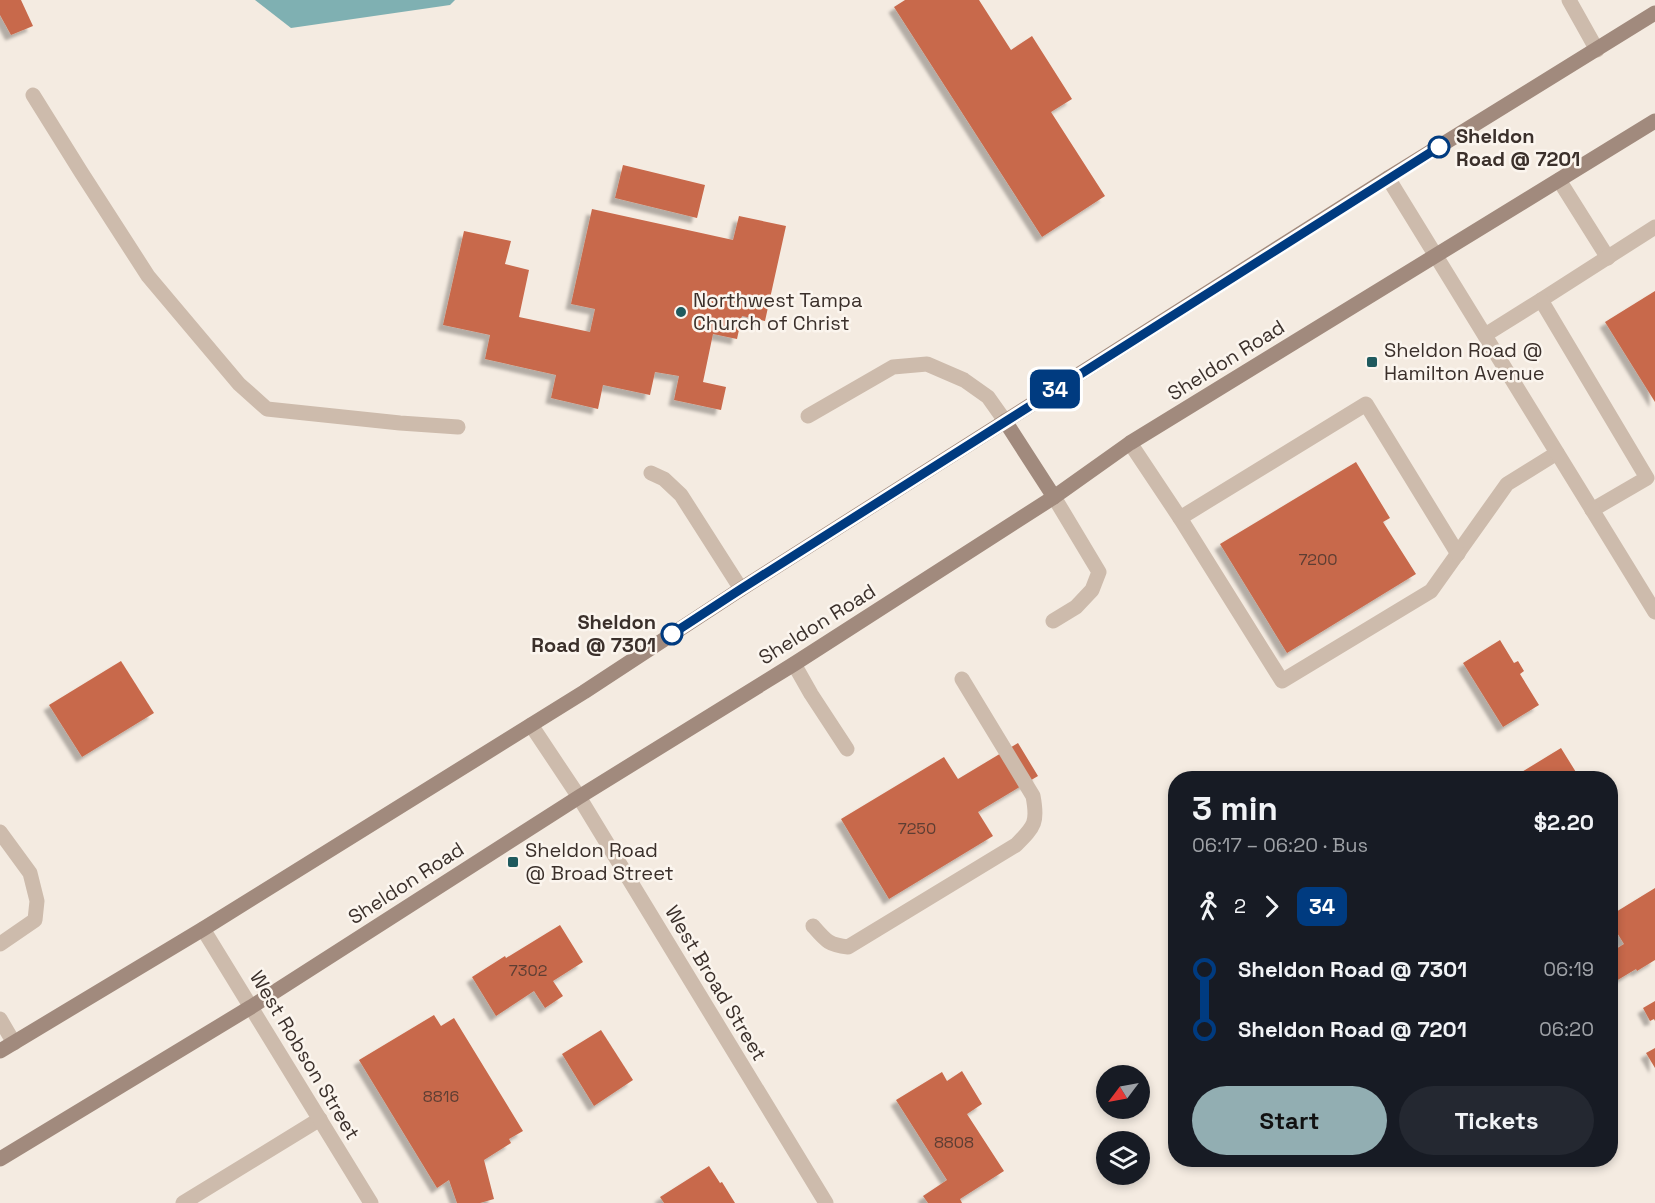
<!DOCTYPE html>
<html lang="en">
<head>
<meta charset="utf-8">
<style>
	:root { --surface:#171b24; --page:#242831; --text:#f1f3f6; --muted:#9ea1a6; --accent:#92aeb2 }
	body { margin:0; font-family:"Space Grotesk",sans-serif; background:var(--page); color:var(--text); height:100vh; display:flex; flex-direction:column; font-size:22px; white-space:nowrap }
	* { box-sizing:border-box; margin:0 }
	p { font-size:20px; color:var(--muted) }
	.icon { flex:none; width:33px; height:33px; fill:none; stroke:currentColor; stroke-width:2; stroke-linecap:round; stroke-linejoin:round }
	.map { position:relative; flex:1; overflow:hidden }
	.details { position:absolute; left:1168px; top:771px; width:450px; height:396px; display:flex; flex-direction:column; background:var(--surface); border-radius:24px; box-shadow:0 3px 9px #0003 }
	.details>* { flex:none }
	.badge { padding:0 12px; border-radius:9px; font-size:21px; line-height:39px }
	.needle { width:39px; rotate:238deg }
	.fabs { position:absolute; left:1096px; top:1065px; display:grid; gap:12px }
	.fabs a { display:grid; place-items:center; width:54px; height:54px; border-radius:50%; background:var(--surface); box-shadow:0 3px 9px #0003; font-size:30px }
	.map>.badge { position:absolute; translate:-50% -50%; box-shadow:0 0 0 3px #fff }
	.legs { display:flex; align-items:center; gap:9px; height:66px; padding:0 24px; font-size:20px }
	.legs p { margin-inline-start:auto }
	.head { display:flex; align-items:center; justify-content:space-between; height:102px; padding:0 24px }
	h1 { font-size:33px; font-weight:700; line-height:45px }
	.action { display:flex; gap:12px; margin-top:auto; padding:12px 24px }
	.action a { flex:1; height:69px; border-radius:36px; background:var(--accent); color:#111; font-size:24px; font-weight:700; line-height:69px; text-align:center }
	.action a+a { background:var(--page); color:var(--text) }
	ul { padding:0 24px; list-style:none }
	li { display:flex; align-items:center; gap:21px; height:60px; font-size:22px }
	li i { display:grid; place-items:center; width:9px; height:100%; margin:0 8px; background:currentColor }
	li i::after { content:''; width:15px; height:15px; margin:-8px; border:4px solid; border-radius:50%; background:var(--surface) }
	li p { margin-inline-start:auto }
	li:first-child i { background:linear-gradient(#0000 50%,currentColor 0) }
	li:last-child i { background:linear-gradient(currentColor 50%,#0000 0) }
	.map>svg:first-child { display:block }
</style>
</head>
<body>
<div class="map">
<svg width="1655" height="1203" viewBox="0 0 1655 1203">
	<defs>
		<filter id="shadow"><feDropShadow dx="-5.5" dy="5.5" stdDeviation="1.5" flood-color="#0004"/></filter>
	</defs>
	<rect width="100%" height="100%" fill="#f4ebe1"/>
	<polygon fill="#7fb0b2" points="255,0 455,0 450,5 291,28"/>
	<g fill="#c8694b" filter="url(#shadow)">
		<polygon points="0,0 21,0 33,26 11,35 0,15"/>
		<polygon points="905,0 979,0 1011,50 1032,36 1072,99 1051,112 1105,196 1042,237 894,7"/>
		<polygon points="623,165 705,185 697,218 615,198"/>
		<polygon points="592,209 733,240 739,216 786,226 765,321 742,316 737,339 713,334 703,382 726,387 721,410 674,400 679,376 655,372 650,395 603,385 598,409 551,398 556,375 485,359 490,335 443,325 464,231 511,241 505,264 529,270 519,317 590,332 595,309 571,304"/>
		<polygon points="1655,291 1655,402 1605,322"/>
		<polygon points="1356,462 1390,518 1383,522 1416,574 1287,653 1220,544"/>
		<polygon points="1500,640 1514,663 1518,661 1524,671 1520,674 1539,705 1503,727 1463,663"/>
		<polygon points="121,661 154,713 82,757 49,705"/>
		<polygon points="1018,743 1038,776 978,812 993,836 889,899 841,819 944,757 958,779"/>
		<polygon points="1561,748 1579,777 1587,772 1592,778 1512,778"/>
		<polygon points="1655,888 1655,960 1637,971 1636,969 1611,984 1611,952 1624,944 1611,923 1611,915"/>
		<polygon points="560,925 583,962 553,981 563,996 545,1008 534,991 496,1016 472,977 505,956 506,958"/>
		<polygon points="1655,1001 1655,1021 1654,1019 1650,1021 1643,1008"/>
		<polygon points="434,1015 441,1026 454,1018 523,1131 509,1139 511,1143 484,1160 494,1199 480,1203 457,1203 449,1180 437,1188 359,1060"/>
		<polygon points="601,1030 633,1080 594,1106 562,1054"/>
		<polygon points="1655,1048 1655,1068 1646,1053"/>
		<polygon points="962,1071 982,1104 967,1114 1004,1171 960,1199 962,1203 928,1203 923,1196 947,1180 896,1100 942,1072 947,1081"/>
		<polygon points="709,1166 720,1183 722,1182 735,1203 664,1203 660,1197"/>
	</g>
	<g fill="none" stroke-linecap="round" stroke-linejoin="round">
		<g stroke="#cdbbac" stroke-width="15">
			<polyline points="1569,0 1597,50"/>
			<polyline points="33,95 81,172 148,276 239,384 267,409 400,423 458,427"/>
			<polyline points="1559,180 1608,258"/>
			<polyline points="1541,300 1655,227"/>
			<polyline points="1485,335 1541,300 1647,478 1592,510"/>
			<polyline points="808,416 893,367 927,364 964,380 988,397 1005,421"/>
			<polyline points="1130,443 1180,518 1282,681 1431,591 1507,484 1557,453"/>
			<polyline points="651,473 664,479 681,495 741,589"/>
			<polyline points="1180,518 1366,404 1458,554"/>
			<polyline points="1053,621 1076,607 1092,590 1099,572 1054,497"/>
			<polyline points="794,664 811,694 847,749"/>
			<polyline points="0,832 30,873 37,901 35,920 0,944"/>
			<path d="M813,926C826,941 829,945 848,947L1016,845C1035,826 1038,822 1033,796L962,679"/>
			<polyline points="0,1019 14,1043"/>
			<polyline points="183,1203 320,1119"/>
		</g>
		<g stroke="#cdbbac" stroke-width="15">
			<polyline points="1388,178 1655,612"/>
			<polyline points="531,725 579,797 826,1203"/>
			<polyline points="203,929 371,1203"/>
		</g>
		<g stroke="#a18a7d" stroke-width="15">
			<polyline points="1005,421 1054,497"/>
			<polyline points="0,1051 203,929 584,692 741,589 1388,178 1655,13"/>
			<polyline points="0,1159 251,1007 579,797 794,664 1054,497 1130,443 1655,121"/>
		</g>
	</g>
	<g fill="none" stroke-linecap="round" stroke-linejoin="round">
		<defs>
			<polyline id="line-1" points="672,634 741,589 1439,147"/>
		</defs>
		<use href="#line-1" stroke="#fff" stroke-width="14"/>
		<use href="#line-1" stroke="#003b80" stroke-width="9"/>
	</g>
	<g fill="#fff" stroke="#003b80" stroke-width="3">
		<circle cx="1439" cy="147" r="10"/>
		<circle cx="672" cy="634" r="10"/>
	</g>
	<g fill="#1f5a5e" stroke="#fbf5ee" stroke-width="2">
		<circle cx="681" cy="312" r="6"/>
		<rect x="1366" y="356" width="12" height="12" rx="3"/>
		<rect x="507" y="856" width="12" height="12" rx="3"/>
	</g>
	<g text-anchor="middle" stroke-width="5" stroke-linejoin="round" paint-order="stroke">
		<g font-size="16" fill="#5e3e33">
			<text x="1318" y="565">7200</text>
			<text x="917" y="834">7250</text>
			<text x="528" y="976">7302</text>
			<text x="441" y="1102">8816</text>
			<text x="954" y="1148">8808</text>
		</g>
		<g font-size="20" font-weight="bold" fill="#3b302b" stroke="#fbf5ee" text-anchor="start">
			<text x="1456" y="143">Sheldon<tspan x="1456" dy="23">Road @ 7201</tspan></text>
			<text x="656" y="629" text-anchor="end">Sheldon<tspan x="656" dy="23">Road @ 7301</tspan></text>
		</g>
		<g font-size="20" fill="#3b302b" stroke="#fbf5ee" text-anchor="start">
			<text x="693" y="307">Northwest Tampa<tspan x="693" dy="23">Church of Christ</tspan></text>
			<text x="1384" y="357">Sheldon Road @<tspan x="1384" dy="23">Hamilton Avenue</tspan></text>
			<text x="525" y="857">Sheldon Road<tspan x="525" dy="23">@ Broad Street</tspan></text>
		</g>
		<g font-size="20" fill="#3b302b" stroke="#fbf5ee">
			<text transform="translate(1226 360) rotate(-32)" y="7">Sheldon Road</text>
			<text transform="translate(817 624) rotate(-32)" y="7">Sheldon Road</text>
			<text transform="translate(406 883) rotate(-33)" y="7">Sheldon Road</text>
			<text transform="translate(716 983) rotate(59)" y="7">West Broad Street</text>
			<text transform="translate(305 1055) rotate(59)" y="7">West Robson Street</text>
		</g>
	</g>
</svg>
<div class="fabs">
<a><svg class="needle" viewBox="-14 -14 28 28"><path d="M0-13l5 13h-10z" fill="#e53935"/><path d="M0 13l5-13h-10z" fill="#9ea1a6"/></svg></a>
<a><svg class="icon" aria-label="layers" viewBox="0 0 24 24"><path d="M12 4l9 5-9 5-9-5zM3 14l9 5 9-5"/></svg></a>
</div>
<b class="badge" style="left:1055px;top:389px;background:#003b80;color:#fff">34</b>
<section class="details">
<div class="head"><div><h1>3 min</h1><p>06:17 – 06:20 · Bus</p></div><b>$2.20</b></div>
<div class="legs"><svg class="icon" aria-label="walk" viewBox="0 0 24 24"><circle cx="13" cy="4" r="2"/><path d="M13 8l-2 6 4 7M11 14l-3 7M7 12l3-4h3l4 4"/></svg>2<svg class="icon" aria-label="forward" viewBox="0 0 24 24"><path d="M9 5l7 7-7 7"/></svg><b class="badge" style="background:#003b80;color:#fff">34</b></div>
<ul>
<li><i style="color:#003b80"></i><b>Sheldon Road @ 7301</b><p>06:19</p></li>
<li><i style="color:#003b80"></i><b>Sheldon Road @ 7201</b><p>06:20</p></li>
</ul>
<div class="action"><a>Start</a><a>Tickets</a></div>
</section>
</div>
</body>
</html>
